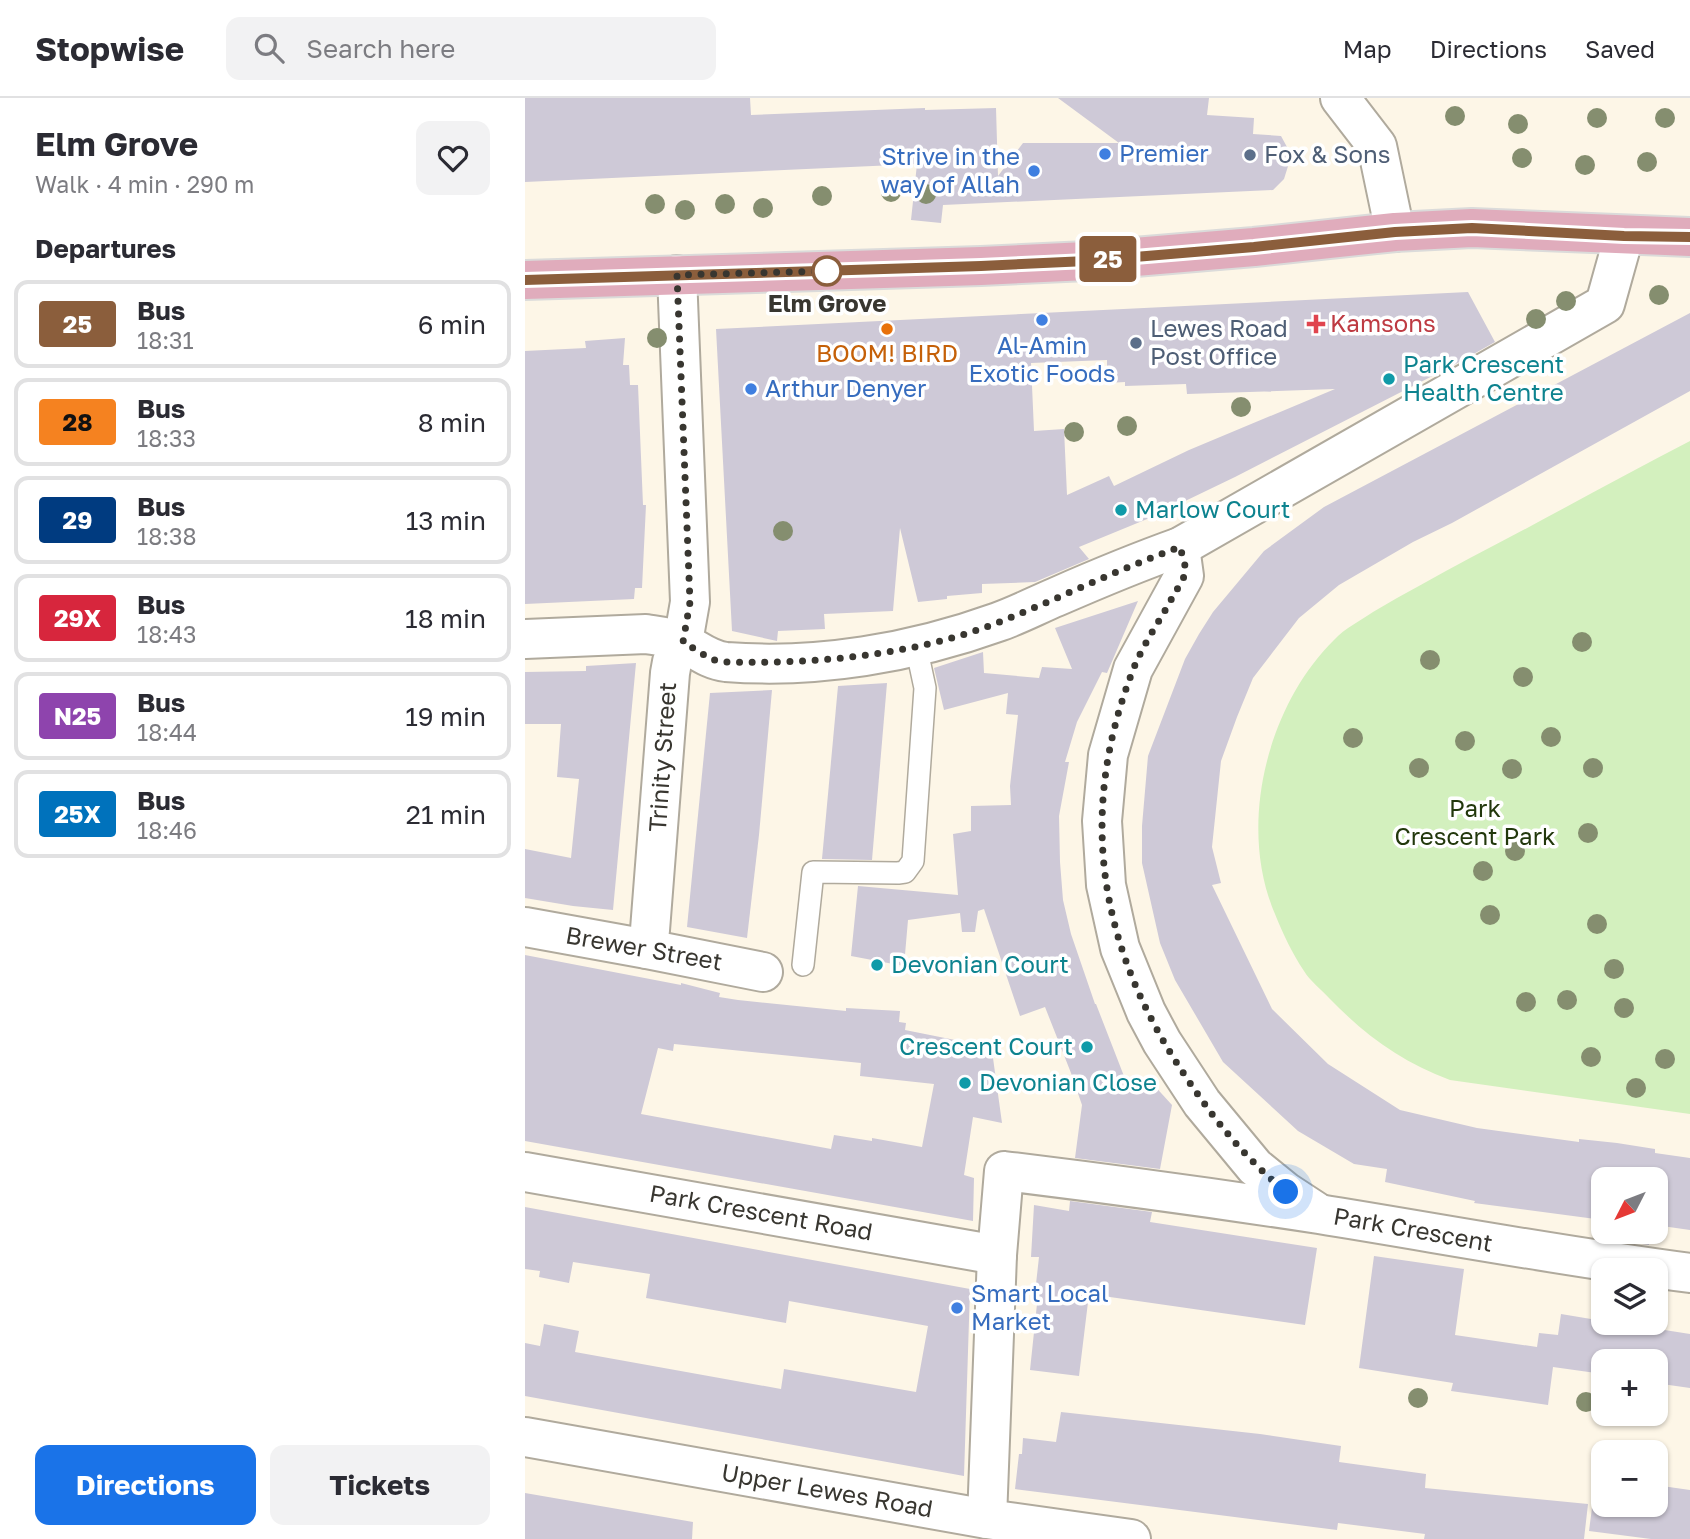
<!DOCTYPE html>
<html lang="en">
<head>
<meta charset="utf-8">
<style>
	:root { --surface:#fff; --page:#f2f2f3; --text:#2b2b33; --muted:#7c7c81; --line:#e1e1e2; --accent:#1a73e8 }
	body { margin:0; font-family:"Golos Text",sans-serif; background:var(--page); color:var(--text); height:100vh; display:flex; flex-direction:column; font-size:26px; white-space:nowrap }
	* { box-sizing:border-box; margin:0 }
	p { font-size:23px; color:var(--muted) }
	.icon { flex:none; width:38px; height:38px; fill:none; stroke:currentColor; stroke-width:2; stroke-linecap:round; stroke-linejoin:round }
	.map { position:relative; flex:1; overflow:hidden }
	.side { display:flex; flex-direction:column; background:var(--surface); width:525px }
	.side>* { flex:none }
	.badge { padding:0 14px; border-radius:5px; font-size:24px; line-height:46px }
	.needle { width:46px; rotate:228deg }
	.tools { position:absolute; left:1066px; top:1069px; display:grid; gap:14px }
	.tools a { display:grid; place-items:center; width:77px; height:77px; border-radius:14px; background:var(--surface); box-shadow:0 2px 5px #0004; font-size:35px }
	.you { position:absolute; width:35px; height:35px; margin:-18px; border:5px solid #fff; border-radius:50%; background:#1a73e8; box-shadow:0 0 0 10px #1a73e833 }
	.map>.badge { position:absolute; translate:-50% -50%; box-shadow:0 0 0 4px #fff }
	h2 { padding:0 35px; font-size:26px; line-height:63px }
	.round { display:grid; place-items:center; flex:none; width:74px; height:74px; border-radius:14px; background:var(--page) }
	.head { display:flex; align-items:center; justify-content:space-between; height:119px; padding:0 35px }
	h1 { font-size:33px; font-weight:700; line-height:52px }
	.primary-button { display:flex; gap:14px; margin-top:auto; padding:14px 35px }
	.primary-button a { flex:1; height:80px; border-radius:14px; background:var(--accent); color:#fff; font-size:28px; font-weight:700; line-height:80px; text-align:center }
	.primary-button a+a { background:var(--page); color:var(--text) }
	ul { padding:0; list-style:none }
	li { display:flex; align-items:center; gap:21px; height:88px; margin:0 14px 10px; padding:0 21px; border:4px solid var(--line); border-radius:14px }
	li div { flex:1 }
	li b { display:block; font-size:26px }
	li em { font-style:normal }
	li .badge { min-width:77px; font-weight:700; text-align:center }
	header { display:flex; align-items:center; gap:42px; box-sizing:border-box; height:98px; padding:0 35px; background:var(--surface); border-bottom:2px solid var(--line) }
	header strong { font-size:33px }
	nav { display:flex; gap:38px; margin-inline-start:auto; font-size:24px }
	.search { width:490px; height:63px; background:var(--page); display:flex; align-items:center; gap:18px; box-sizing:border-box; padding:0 24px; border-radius:14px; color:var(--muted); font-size:26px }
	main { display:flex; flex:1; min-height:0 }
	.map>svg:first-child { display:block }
</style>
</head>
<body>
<header>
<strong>Stopwise</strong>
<div class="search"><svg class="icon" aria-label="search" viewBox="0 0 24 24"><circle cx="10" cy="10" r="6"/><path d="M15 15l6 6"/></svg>Search here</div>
<nav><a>Map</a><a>Directions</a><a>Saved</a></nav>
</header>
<main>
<section class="side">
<div class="head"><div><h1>Elm Grove</h1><p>Walk · 4 min · 290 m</p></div><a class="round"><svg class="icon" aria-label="heart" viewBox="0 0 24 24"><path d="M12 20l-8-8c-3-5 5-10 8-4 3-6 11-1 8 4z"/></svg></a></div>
<h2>Departures</h2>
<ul>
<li><span class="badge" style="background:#8b5e3c;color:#fff">25</span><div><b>Bus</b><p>18:31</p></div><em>6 min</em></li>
<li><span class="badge" style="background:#f58220;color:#111">28</span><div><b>Bus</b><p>18:33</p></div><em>8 min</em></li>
<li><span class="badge" style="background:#003b80;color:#fff">29</span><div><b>Bus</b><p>18:38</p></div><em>13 min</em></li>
<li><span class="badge" style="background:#d7263d;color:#fff">29X</span><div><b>Bus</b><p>18:43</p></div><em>18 min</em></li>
<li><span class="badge" style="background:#8e44ad;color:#fff">N25</span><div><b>Bus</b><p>18:44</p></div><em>19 min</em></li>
<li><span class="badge" style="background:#0072bc;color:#fff">25X</span><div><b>Bus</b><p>18:46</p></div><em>21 min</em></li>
</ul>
<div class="primary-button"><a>Directions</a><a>Tickets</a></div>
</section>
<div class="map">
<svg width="1165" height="1441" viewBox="0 0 1165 1441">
	<rect width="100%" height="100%" fill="#fdf6e7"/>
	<path fill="#d3f0be" d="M1165,343V1016L925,982C876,964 840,937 804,900C796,891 785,883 779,873C767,855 758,836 750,816C712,728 742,608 809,542C820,530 835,523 848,514C880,495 912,478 945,460C1019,422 1091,381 1165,343Z"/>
	<g fill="#cec9d7" fill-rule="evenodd">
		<polygon points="0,0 225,0 226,17 400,10 400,12 471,10 473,78 498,45 594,45 533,0 684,0 682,17 729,20 728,36 756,38 762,49 764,65 759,81 748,92 418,107 416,125 386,122 392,66 0,84"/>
		<path d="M943,194L970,244L929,267L710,379L627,419L554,449L564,461L510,484L457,486V495L422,498V501L393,504L375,430L368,513L299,516L300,531L253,533L252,543L207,533L191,231ZM582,262V285L600,284V288L661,286L662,296L810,291L664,352L589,388L584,378L542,397L539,331L509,333L506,265Z"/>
		<polygon points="1165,215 1165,293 927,425 888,444 814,487 774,520 728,580 712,619 696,663 687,749 696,785 687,787 747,911 803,966 875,1012 952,1030 1054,1044 1054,1041 1092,1045 1130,1051 1130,1055 1165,1060 1165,1132 1130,1127 1130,1082 1078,1082 1078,1122 949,1105 950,1103 860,1084 862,1071 829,1066 773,1033 698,964 650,882 635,845 617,765 617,728 623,658 631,637 660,561 674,536 688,514 739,453 799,409"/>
		<polygon points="100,240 98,267 104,267 105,287 113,287 118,407 121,407 117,490 110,490 109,501 0,506 0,253 61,250 60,243"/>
		<polygon points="613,503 582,575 577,574 552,624 540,664 544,664 534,718 535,764 538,802 546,836 570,906 571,906 604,991 626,984 647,1007 635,1071 550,1060 557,1007 546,975 520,909 495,918 459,811 453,813 450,834 437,834 435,815 383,822 379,868 326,858 333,788 433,797 428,736 446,733 446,708 486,707 485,688 493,617 481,616 483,595 419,612 409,570 458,554 459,575 514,580 517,569 547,571 530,530"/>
		<polygon points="111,565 88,812 48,808 0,800 0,751 46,760 54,681 32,679 36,626 0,626 0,574 61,573 61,568"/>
		<polygon points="362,585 347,762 297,761 313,588"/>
		<polygon points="247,592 234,737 222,840 162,829 185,595"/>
		<path d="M0,857L156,887V885L195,895L194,899L213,902L321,913V910L375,913L374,924L381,925L380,932L435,943L433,953L468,960L477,1025L448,1019L439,1077L449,1080L448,1123L0,1043ZM149,946L336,965L335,978L409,986L397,1049L347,1040V1043L309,1037L306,1051L116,1016L133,950L148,953Z"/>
		<polygon points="545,1103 627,1114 625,1124 792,1150 780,1227 564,1196 554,1278 505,1272 514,1187 511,1186 514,1159 506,1159 509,1107 544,1113"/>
		<polygon points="0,1109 445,1191 439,1378 0,1298 0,1245 15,1248 19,1226 54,1233 50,1254 256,1291 259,1271 391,1294 403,1228 264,1203 261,1225 121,1200 125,1176 48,1164 44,1185 14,1179 15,1173 0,1171"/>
		<polygon points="1092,1134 1126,1134 1124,1147 1090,1142"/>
		<polygon points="849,1158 939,1171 930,1237 1012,1249 1014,1235 1033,1237 1036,1216 1078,1223 1078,1225 1114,1225 1114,1228 1165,1236 1165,1290 1130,1285 1130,1264 1078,1264 1078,1276 1028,1269 1023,1307 926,1293 928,1285 834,1270"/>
		<polygon points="536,1314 735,1336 816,1348 814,1364 901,1376 900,1390 1063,1406 1059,1441 899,1441 900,1436 813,1425 812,1432 490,1391 494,1356 497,1356 498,1340 531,1344"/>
		<polygon points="1071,1379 1078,1380 1078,1407 1130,1407 1130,1387 1165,1392 1165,1441 1126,1441 1064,1433"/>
		<polygon points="0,1395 168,1424 167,1441 0,1441"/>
	</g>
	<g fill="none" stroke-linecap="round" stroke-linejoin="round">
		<defs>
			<polyline id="service" points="278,867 288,774 373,775 380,774 388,763 400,590 391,548"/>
			<g id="minor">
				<polyline points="655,449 659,478 608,571 583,657 577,723 581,787 595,850 621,914 637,944 677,1005 730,1069 761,1094 790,1113"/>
				<path d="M0,541L121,536C134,538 146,539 157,544C172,551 183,562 201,564C292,571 387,555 473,524C493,517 512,507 531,499C572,481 613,464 655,449L1080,206L1099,138"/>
				<polyline points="0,829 122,851 238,874"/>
				<polyline points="122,851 125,832 145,575 147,564 158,544 165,504 152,177"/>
				<polyline points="0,1074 472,1157"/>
				<path d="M462,1421L472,1157L479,1073C585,1086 689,1100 794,1116C918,1136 1041,1159 1165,1175"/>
			</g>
			<g id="tertiary">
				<polyline points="815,0 852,48 870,134"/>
				<polyline points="0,1339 462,1421 606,1441"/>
			</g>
			<polyline id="primary" points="0,182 456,168 562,163 729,149 870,134 947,130 1165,139"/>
		</defs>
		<use href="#service" stroke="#b0aa9d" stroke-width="24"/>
		<use href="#minor" stroke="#b0aa9d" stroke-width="42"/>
		<use href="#tertiary" stroke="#b0aa9d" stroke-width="42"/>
		<use href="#primary" stroke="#dbdbda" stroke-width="42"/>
		<use href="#service" stroke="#fff" stroke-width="21"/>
		<use href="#minor" stroke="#fff" stroke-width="38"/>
		<use href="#tertiary" stroke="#fff" stroke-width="38"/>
		<use href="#primary" stroke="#e0acbc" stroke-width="38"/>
	</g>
	<g fill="#858e6f">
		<circle cx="930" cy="18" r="10"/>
		<circle cx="1072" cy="20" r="10"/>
		<circle cx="1140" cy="20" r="10"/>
		<circle cx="993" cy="26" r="10"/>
		<circle cx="997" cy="60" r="10"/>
		<circle cx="1122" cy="64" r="10"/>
		<circle cx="1060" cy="67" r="10"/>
		<circle cx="366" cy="94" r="10"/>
		<circle cx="401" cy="96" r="10"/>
		<circle cx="297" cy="98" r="10"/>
		<circle cx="130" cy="106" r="10"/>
		<circle cx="200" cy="106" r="10"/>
		<circle cx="238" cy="110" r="10"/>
		<circle cx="160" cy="112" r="10"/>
		<circle cx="1134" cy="197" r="10"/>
		<circle cx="1041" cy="203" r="10"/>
		<circle cx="1011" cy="221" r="10"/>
		<circle cx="132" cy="240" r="10"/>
		<circle cx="716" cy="309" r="10"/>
		<circle cx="602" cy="328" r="10"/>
		<circle cx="549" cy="334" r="10"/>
		<circle cx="258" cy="433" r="10"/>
		<circle cx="1057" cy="544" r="10"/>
		<circle cx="905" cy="562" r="10"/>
		<circle cx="998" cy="579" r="10"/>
		<circle cx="1026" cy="639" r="10"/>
		<circle cx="828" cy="640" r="10"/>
		<circle cx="940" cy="643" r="10"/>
		<circle cx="894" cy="670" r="10"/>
		<circle cx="1068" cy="670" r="10"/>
		<circle cx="987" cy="671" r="10"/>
		<circle cx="1063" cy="735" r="10"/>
		<circle cx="990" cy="753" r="10"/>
		<circle cx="958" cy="773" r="10"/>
		<circle cx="965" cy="817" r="10"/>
		<circle cx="1072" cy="826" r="10"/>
		<circle cx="1089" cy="871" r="10"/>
		<circle cx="1042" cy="902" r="10"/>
		<circle cx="1001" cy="904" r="10"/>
		<circle cx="1099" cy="910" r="10"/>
		<circle cx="1066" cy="959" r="10"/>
		<circle cx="1140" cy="961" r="10"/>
		<circle cx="1111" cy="990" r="10"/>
		<circle cx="893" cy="1300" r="10"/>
		<circle cx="1061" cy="1304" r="10"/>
	</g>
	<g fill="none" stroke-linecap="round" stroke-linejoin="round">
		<defs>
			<polyline id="line" points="0,182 456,168 562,163 729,149 870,134 947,130 1099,138 1165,139"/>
		</defs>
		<use href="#line" stroke="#fff" stroke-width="16"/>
		<use href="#line" stroke="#8b5e3c" stroke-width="10"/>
		<path stroke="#383630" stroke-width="7" stroke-dasharray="0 12.6" d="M302,173L152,177L165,504L158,544L186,561L198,564C292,566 389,558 477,523C537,499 594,471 655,449C657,457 661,466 660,474C659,482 652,491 648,498C635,523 618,546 608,572C551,718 575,852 661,979C690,1023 721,1061 761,1094"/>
	</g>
	<g fill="#3f7fe0" stroke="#fff" stroke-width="2.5">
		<circle cx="580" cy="56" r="7"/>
		<circle cx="509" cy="73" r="7"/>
		<circle cx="517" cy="222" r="7"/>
		<circle cx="226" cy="291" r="7"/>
		<circle cx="432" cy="1210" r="7"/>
	</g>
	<g fill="#5c6f8a" stroke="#fff" stroke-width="2.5">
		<circle cx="725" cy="57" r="7"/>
		<circle cx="611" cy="245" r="7"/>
	</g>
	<circle fill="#fff" stroke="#8b5e3c" stroke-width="3.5" cx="302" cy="173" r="14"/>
	<path fill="#e0444e" stroke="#fff" stroke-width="2.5" d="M787.5 215.5h7v7h7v7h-7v7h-7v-7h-7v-7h7z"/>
	<circle fill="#e8710a" stroke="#fff" stroke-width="2.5" cx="362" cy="231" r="7"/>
	<g fill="#0f9aa8" stroke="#fff" stroke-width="2.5">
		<circle cx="864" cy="281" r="7"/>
		<circle cx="596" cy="412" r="7"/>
		<circle cx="352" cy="867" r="7"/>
		<circle cx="562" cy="949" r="7"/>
		<circle cx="440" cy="985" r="7"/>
	</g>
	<g text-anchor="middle" stroke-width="7" stroke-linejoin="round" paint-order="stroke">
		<g font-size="24" fill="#366cbe" stroke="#fff" text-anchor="start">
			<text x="594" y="64">Premier</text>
			<text x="495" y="67" text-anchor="end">Strive in the<tspan x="495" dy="28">way of Allah</tspan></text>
			<text x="517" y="256" text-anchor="middle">Al-Amin<tspan x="517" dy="28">Exotic Foods</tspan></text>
			<text x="240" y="299">Arthur Denyer</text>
			<text x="446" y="1204">Smart Local<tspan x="446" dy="28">Market</tspan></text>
		</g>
		<g font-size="24" fill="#4e5e75" stroke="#fff" text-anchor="start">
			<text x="739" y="65">Fox &amp; Sons</text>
			<text x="625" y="239">Lewes Road<tspan x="625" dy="28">Post Office</tspan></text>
		</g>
		<g font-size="24" font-weight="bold" fill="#383630" stroke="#fff">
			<text x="302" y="214">Elm Grove</text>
		</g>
		<g font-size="24" fill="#be3a42" stroke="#fff" text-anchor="start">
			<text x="805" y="234">Kamsons</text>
		</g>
		<g font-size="24" fill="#c56008" stroke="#fff">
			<text x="362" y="264">BOOM! BIRD</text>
		</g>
		<g font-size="24" fill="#0d838f" stroke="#fff" text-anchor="start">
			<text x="878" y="275">Park Crescent<tspan x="878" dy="28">Health Centre</tspan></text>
			<text x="610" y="420">Marlow Court</text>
			<text x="366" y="875">Devonian Court</text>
			<text x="548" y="957" text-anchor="end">Crescent Court</text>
			<text x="454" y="993">Devonian Close</text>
		</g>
		<g font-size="24" fill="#383630" stroke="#fff">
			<text transform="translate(138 659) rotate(-86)" y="8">Trinity Street</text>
			<text transform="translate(119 851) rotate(10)" y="8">Brewer Street</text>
			<text transform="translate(236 1115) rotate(10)" y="8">Park Crescent Road</text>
			<text transform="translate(888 1132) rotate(10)" y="8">Park Crescent</text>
			<text transform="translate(302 1393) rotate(10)" y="8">Upper Lewes Road</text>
		</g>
		<g font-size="24" fill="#22380c" stroke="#fff">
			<text x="950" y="719">Park<tspan x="950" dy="28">Crescent Park</tspan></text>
		</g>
	</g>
</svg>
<div class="tools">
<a><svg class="needle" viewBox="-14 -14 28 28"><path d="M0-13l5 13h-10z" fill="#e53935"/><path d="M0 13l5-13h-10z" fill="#7c7c81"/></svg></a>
<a><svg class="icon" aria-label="layers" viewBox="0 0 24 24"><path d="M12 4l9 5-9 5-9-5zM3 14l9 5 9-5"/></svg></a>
<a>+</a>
<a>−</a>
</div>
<div class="you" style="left:761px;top:1094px"></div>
<b class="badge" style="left:583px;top:161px;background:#8b5e3c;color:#fff">25</b>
</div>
</main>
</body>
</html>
